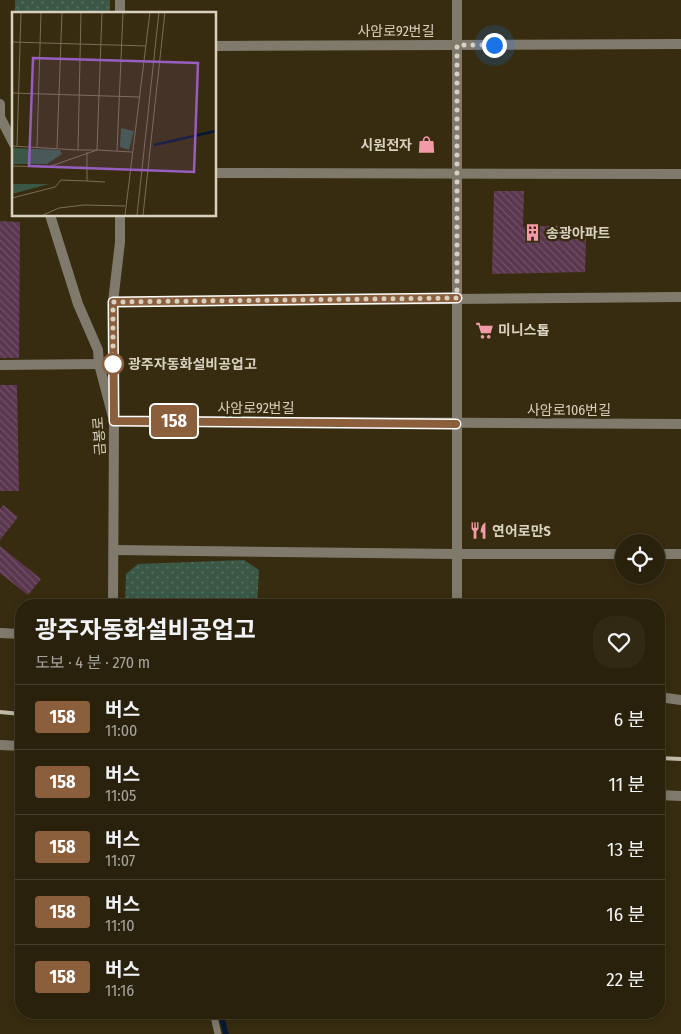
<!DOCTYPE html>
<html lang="ko">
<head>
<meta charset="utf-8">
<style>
	:root { --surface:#29210b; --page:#312914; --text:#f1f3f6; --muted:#a5a39d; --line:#453e2c }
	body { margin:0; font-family:"Fira Sans Condensed","Noto Sans KR",sans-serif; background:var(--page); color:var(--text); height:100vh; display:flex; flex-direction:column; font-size:19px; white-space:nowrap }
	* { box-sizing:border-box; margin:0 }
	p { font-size:16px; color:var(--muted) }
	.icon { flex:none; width:28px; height:28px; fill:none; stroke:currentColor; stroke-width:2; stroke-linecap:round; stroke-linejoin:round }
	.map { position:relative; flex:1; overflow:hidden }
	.side { position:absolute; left:15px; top:599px; width:650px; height:420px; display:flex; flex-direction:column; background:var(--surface); border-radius:20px; box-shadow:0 2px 8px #0003,0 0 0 1px var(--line) }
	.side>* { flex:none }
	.badge { padding:0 10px; border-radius:4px; font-size:18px; line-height:32px }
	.controls { position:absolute; left:615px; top:534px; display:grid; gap:10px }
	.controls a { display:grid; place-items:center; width:50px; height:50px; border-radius:50%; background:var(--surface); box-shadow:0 2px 8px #0003,0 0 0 1px var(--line); font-size:25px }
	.you { position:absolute; width:25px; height:25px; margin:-12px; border:4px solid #fff; border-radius:50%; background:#1a73e8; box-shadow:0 0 0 8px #1a73e833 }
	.map>.badge { position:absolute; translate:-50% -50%; box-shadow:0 0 0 2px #fff }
	.round { display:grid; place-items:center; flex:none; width:52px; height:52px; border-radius:20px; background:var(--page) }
	.overview { display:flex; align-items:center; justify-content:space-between; height:85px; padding:0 20px }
	h1 { font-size:24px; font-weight:700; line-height:38px }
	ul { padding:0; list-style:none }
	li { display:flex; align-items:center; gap:15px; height:65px; padding:0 20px; border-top:1px solid var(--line) }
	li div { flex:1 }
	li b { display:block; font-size:19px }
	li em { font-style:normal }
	li .badge { min-width:55px; font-weight:700; text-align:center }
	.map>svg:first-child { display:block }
</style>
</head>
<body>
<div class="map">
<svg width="681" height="1034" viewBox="0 0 681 1034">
	<defs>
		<pattern id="green-dots" width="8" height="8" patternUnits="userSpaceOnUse" patternTransform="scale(1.25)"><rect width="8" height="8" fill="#3b5847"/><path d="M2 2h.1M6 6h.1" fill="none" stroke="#576f60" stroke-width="1.8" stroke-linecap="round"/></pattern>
		<pattern id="building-back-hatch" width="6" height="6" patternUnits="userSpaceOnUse" patternTransform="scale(1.25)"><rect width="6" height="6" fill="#5a364f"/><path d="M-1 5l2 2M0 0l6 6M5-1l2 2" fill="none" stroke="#715267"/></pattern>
	</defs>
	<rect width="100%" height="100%" fill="#372c0f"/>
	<g fill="url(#green-dots)">
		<rect x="15" y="0" width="95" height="14"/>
		<polygon points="244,560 259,570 257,605 125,605 126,574 138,564"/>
	</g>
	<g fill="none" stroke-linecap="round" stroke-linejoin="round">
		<polyline stroke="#041835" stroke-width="5" points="220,1012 226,1034"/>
	</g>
	<g fill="url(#building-back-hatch)">
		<polygon points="494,191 524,191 523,227 572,225 572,239 586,238 585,272 492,274"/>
		<polygon points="0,221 20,222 19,358 0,358"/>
		<polygon points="0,385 17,385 19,491 0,491"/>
		<polygon points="3,505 18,517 0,540 0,509"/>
		<polygon points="0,546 41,579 28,595 0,573"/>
	</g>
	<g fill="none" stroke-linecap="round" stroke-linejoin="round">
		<polyline stroke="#807a6d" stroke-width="7" points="213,1012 218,1034"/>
		<g stroke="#807a6d" stroke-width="10">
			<polyline points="457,0 457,605"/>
			<polyline points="120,14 120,0"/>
			<polyline points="215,46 681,44"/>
			<polyline points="215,173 681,174"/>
			<polyline points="681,297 113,302 114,421 681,424"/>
			<polyline points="113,302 120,242 120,215"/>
			<polyline points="0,365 99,364"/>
			<polyline points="114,550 457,554 624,554"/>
			<polyline points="656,554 681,554"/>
			<polyline points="0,633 21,634"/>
			<polyline points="659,697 681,700"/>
			<polyline points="0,745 21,746"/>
			<polyline points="659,795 681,796"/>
		</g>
		<g stroke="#807a6d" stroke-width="10">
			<polyline points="0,104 0,117 14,144"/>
			<polyline points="50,215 78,304 98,350 99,364 114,421 113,605"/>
		</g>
		<g stroke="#c1b9a6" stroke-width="4">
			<polyline points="0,712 21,714"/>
			<polyline points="659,758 681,759"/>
		</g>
	</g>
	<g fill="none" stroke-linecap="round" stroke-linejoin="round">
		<defs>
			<polyline id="line" points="456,424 114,421 113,302 457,298"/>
		</defs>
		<use href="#line" stroke="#fff" stroke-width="11"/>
		<use href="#line" stroke="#8b5e3c" stroke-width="8"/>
		<polyline stroke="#d8d1c0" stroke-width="5" stroke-dasharray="0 9" points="113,364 113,302 457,298 457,45 494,45"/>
	</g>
	<defs>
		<symbol id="shop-bare" viewBox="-9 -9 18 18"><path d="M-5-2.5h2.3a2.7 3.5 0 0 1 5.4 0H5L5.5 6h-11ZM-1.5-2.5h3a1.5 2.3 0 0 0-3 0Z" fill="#f39aa8" stroke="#372c0f" stroke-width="2.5" paint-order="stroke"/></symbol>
		<symbol id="building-bare" viewBox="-9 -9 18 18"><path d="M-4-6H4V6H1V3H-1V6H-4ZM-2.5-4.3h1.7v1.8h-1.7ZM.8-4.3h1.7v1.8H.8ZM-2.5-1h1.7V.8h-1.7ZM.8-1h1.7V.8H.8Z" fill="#f39aa8" stroke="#372c0f" stroke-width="2.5" paint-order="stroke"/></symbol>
		<symbol id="supermarket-bare" viewBox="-9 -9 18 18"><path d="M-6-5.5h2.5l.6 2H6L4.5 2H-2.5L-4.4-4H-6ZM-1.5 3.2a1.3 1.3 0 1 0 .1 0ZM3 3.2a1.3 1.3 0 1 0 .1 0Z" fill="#f39aa8" stroke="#372c0f" stroke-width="2.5" paint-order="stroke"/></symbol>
		<symbol id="restaurant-bare" viewBox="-9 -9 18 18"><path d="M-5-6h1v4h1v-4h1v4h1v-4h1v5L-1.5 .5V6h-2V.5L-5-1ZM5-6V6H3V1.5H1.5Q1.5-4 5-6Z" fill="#f39aa8" stroke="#372c0f" stroke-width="2.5" paint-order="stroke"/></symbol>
	</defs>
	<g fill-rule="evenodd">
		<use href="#shop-bare" x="414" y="132" width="25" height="25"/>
		<use href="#building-bare" x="520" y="220" width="25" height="25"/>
		<use href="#supermarket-bare" x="472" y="318" width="25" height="25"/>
		<use href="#restaurant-bare" x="466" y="518" width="25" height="25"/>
	</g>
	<circle fill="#fff" stroke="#8b5e3c" stroke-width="2.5" cx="113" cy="364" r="10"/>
	<g text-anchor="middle" stroke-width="5" stroke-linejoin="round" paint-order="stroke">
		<g font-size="14" fill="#d8d1c0" stroke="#372c0f">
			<text x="396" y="36">사암로92번길</text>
			<text x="256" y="413">사암로92번길</text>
			<text x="569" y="415">사암로106번길</text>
			<text transform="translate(99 436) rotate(-94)" y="5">금봉로</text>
		</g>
		<g font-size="14" font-weight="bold" fill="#d8d1c0" stroke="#372c0f" text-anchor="start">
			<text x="412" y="150" text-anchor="end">시원전자</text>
			<text x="546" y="238">송광아파트</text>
			<text x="498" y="335">미니스톱</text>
			<text x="492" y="536">연어로만S</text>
		</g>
		<g font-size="14" font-weight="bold" fill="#d8d1c0" stroke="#372c0f" text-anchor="start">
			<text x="128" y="369">광주자동화설비공업고</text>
		</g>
	</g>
	<g transform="translate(12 12)">
		<rect width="204" height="204" fill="#372c0f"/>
		<path d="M109,116L122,119L117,138L108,135ZM0,136L48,138L50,142L35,152H0ZM0,172H37L0,182Z" fill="#3b5847"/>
		<path fill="none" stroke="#041835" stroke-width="2.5" d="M142,133L204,119"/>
		<path fill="none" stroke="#776e56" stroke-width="1" d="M69,0L66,138H85L90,0M0,30L134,34M0,81L127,85M0,134L66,138M5,134L9,0M25,135L29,0M45,136L50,0M105,139L111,0M0,154L36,155L85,138L120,140M75,169L93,170M0,186L43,175L49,168L75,169V140M31,203L47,196L72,193L113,194M113,203L138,0M125,203L147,0M131,203L153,0"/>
		<path fill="#975ebf" fill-opacity="0.15" stroke="#975ebf" stroke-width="2.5" d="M21,46L186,51L182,160L17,154Z"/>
		<rect width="204" height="204" fill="none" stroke="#d8d1c0" stroke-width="2.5"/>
	</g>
</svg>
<div class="controls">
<a><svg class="icon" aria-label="locate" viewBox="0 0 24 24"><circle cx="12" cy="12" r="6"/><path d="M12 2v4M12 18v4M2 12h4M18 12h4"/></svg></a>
</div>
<div class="you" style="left:494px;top:45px"></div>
<b class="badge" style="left:174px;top:421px;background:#8b5e3c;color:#fff">158</b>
<section class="side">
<div class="overview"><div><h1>광주자동화설비공업고</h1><p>도보 · 4 분 · 270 m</p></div><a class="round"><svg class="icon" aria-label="heart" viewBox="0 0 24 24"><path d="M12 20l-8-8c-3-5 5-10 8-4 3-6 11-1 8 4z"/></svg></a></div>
<ul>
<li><span class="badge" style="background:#8b5e3c;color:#fff">158</span><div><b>버스</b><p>11:00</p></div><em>6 분</em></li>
<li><span class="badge" style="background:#8b5e3c;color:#fff">158</span><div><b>버스</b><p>11:05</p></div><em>11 분</em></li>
<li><span class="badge" style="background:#8b5e3c;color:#fff">158</span><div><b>버스</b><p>11:07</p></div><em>13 분</em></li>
<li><span class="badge" style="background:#8b5e3c;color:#fff">158</span><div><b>버스</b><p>11:10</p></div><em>16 분</em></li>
<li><span class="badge" style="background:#8b5e3c;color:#fff">158</span><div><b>버스</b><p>11:16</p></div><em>22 분</em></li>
</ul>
</section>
</div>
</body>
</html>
